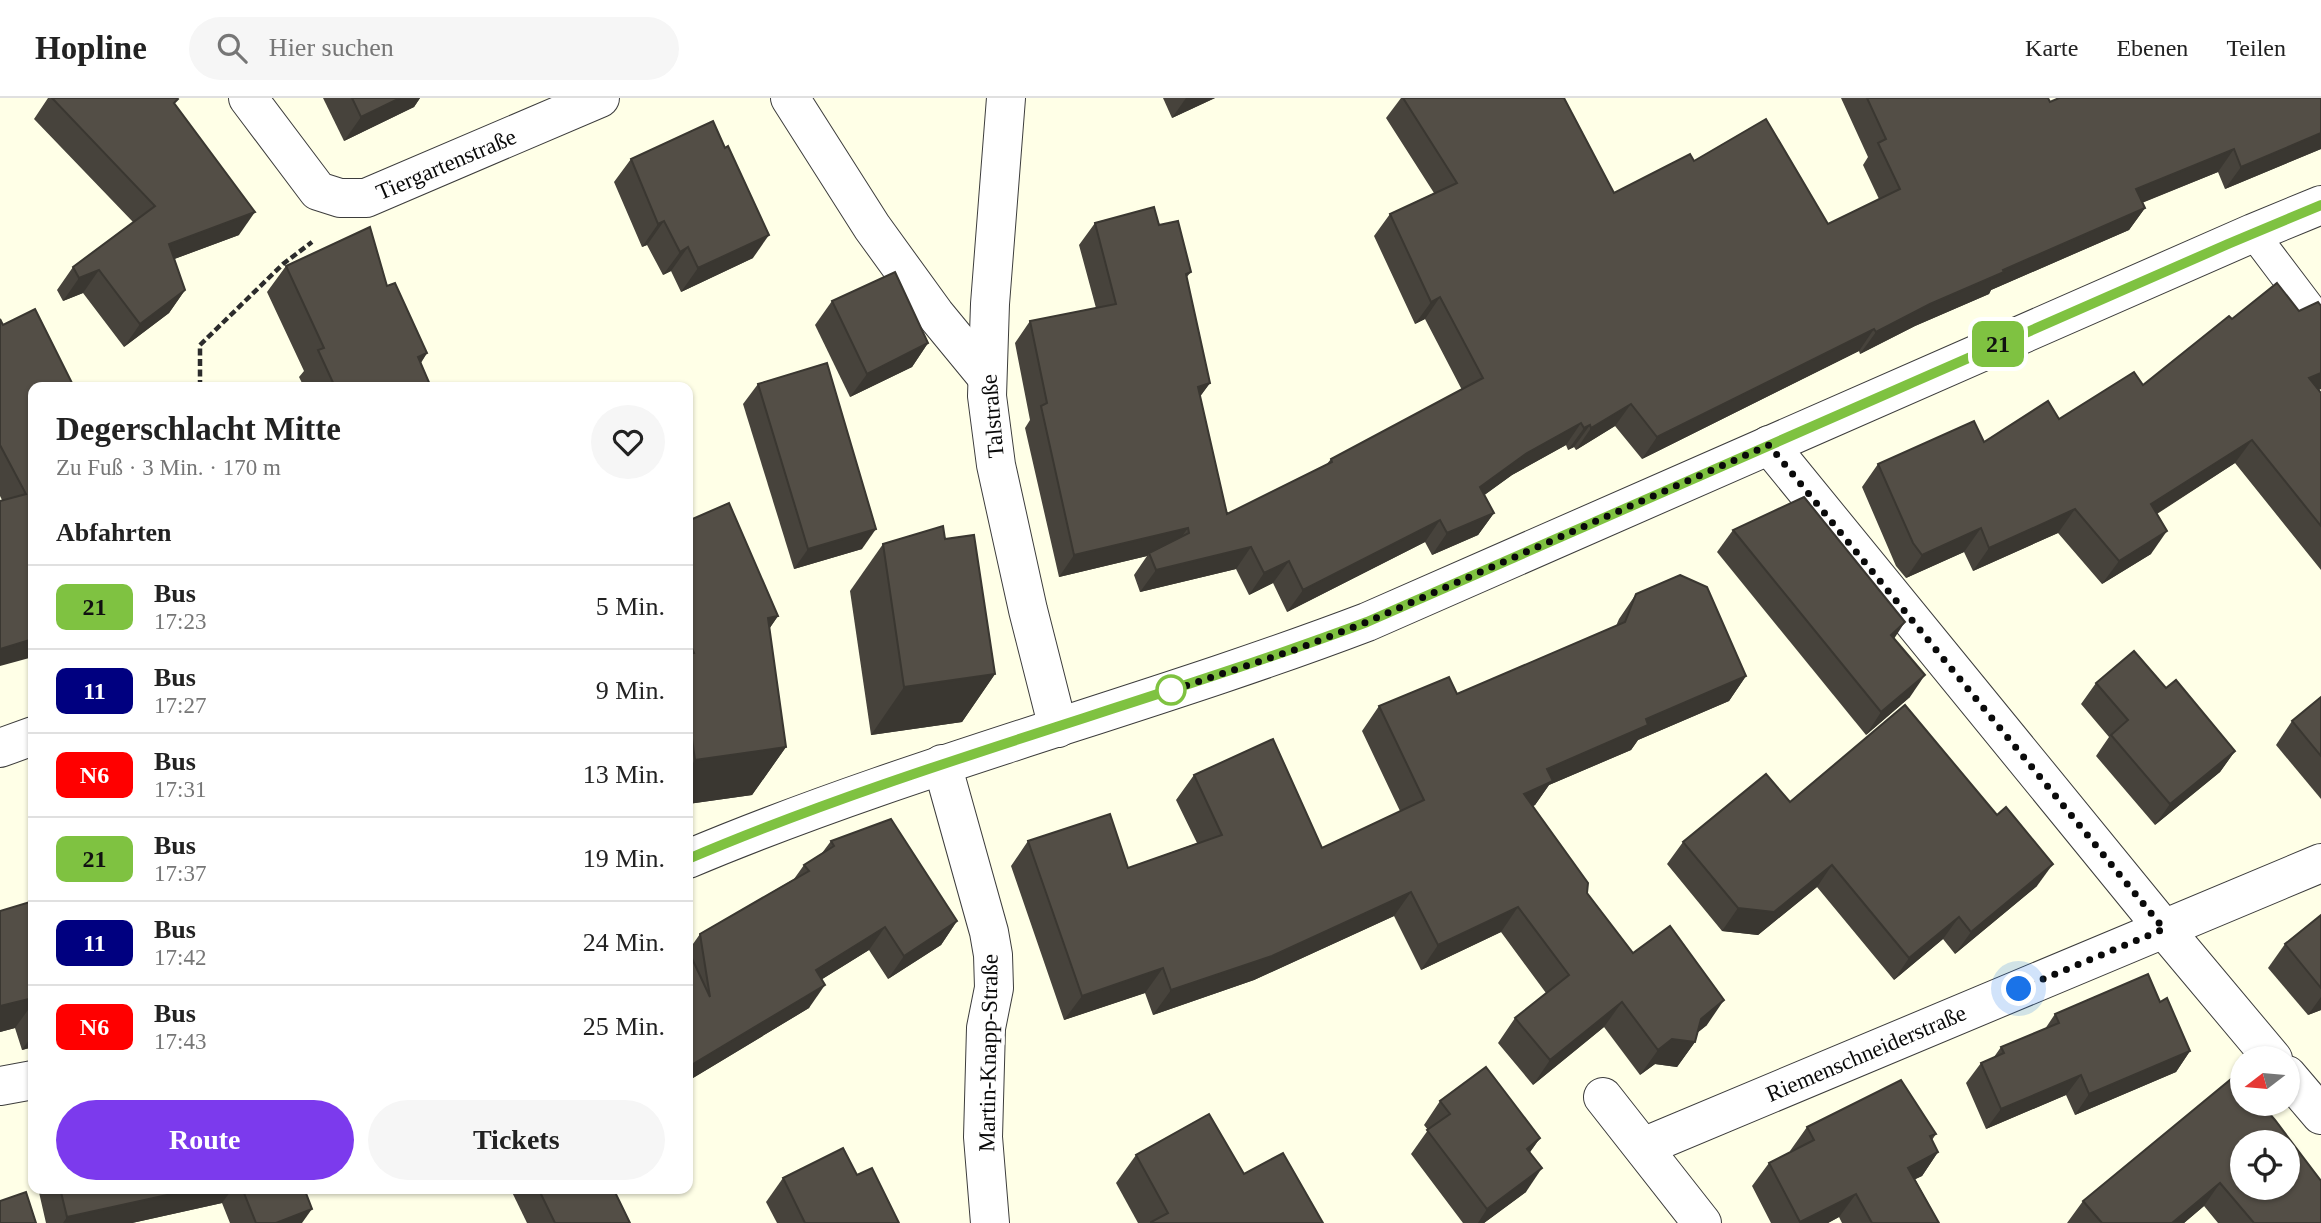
<!DOCTYPE html>
<html lang="de">
<head>
<meta charset="utf-8">
<style>
	:root { --surface:#fff; --page:#f6f6f6; --text:#222; --muted:#767676; --line:#e0e0e0; --accent:#7c3aed }
	body { margin:0; font-family:Georgia,serif; background:var(--page); color:var(--text); height:100vh; display:flex; flex-direction:column; font-size:26px; white-space:nowrap }
	* { box-sizing:border-box; margin:0 }
	p { font-size:23px; color:var(--muted) }
	.icon { flex:none; width:38px; height:38px; fill:none; stroke:currentColor; stroke-width:2; stroke-linecap:round; stroke-linejoin:round }
	.map { position:relative; flex:1; overflow:hidden }
	.sheet { position:absolute; left:28px; top:284px; width:665px; height:812px; display:flex; flex-direction:column; background:var(--surface); border-radius:14px; box-shadow:0 2px 5px #0004 }
	.sheet>* { flex:none }
	.badge { padding:0 14px; border-radius:10px; font-size:24px; line-height:46px }
	.needle { width:46px; rotate:254deg }
	.controls { position:absolute; left:2230px; top:948px; display:grid; gap:14px }
	.controls a { display:grid; place-items:center; width:70px; height:70px; border-radius:50%; background:var(--surface); box-shadow:0 2px 5px #0004; font-size:35px }
	.you { position:absolute; width:35px; height:35px; margin:-18px; border:5px solid #fff; border-radius:50%; background:#1a73e8; box-shadow:0 0 0 10px #1a73e833 }
	.map>.badge { position:absolute; translate:-50% -50%; box-shadow:0 0 0 4px #fff }
	h2 { padding:0 28px; font-size:26px; line-height:63px }
	.round { display:grid; place-items:center; flex:none; width:74px; height:74px; border-radius:37px; background:var(--page) }
	.headline { display:flex; align-items:center; justify-content:space-between; height:119px; padding:0 28px }
	h1 { font-size:33px; font-weight:700; line-height:52px }
	.primary-button { display:flex; gap:14px; margin-top:auto; padding:14px 28px }
	.primary-button a { flex:1; height:80px; border-radius:42px; background:var(--accent); color:#fff; font-size:28px; font-weight:700; line-height:80px; text-align:center }
	.primary-button a+a { background:var(--page); color:var(--text) }
	ul { padding:0; list-style:none }
	li { display:flex; align-items:center; gap:21px; height:84px; padding:0 28px; border-top:2px solid var(--line) }
	li div { flex:1 }
	li b { display:block; font-size:26px }
	li em { font-style:normal }
	li .badge { min-width:77px; font-weight:700; text-align:center }
	header { display:flex; align-items:center; gap:42px; box-sizing:border-box; height:98px; padding:0 35px; background:var(--surface); border-bottom:2px solid var(--line) }
	header strong { font-size:33px }
	nav { display:flex; gap:38px; margin-inline-start:auto; font-size:24px }
	.search { width:490px; height:63px; background:var(--page); display:flex; align-items:center; gap:18px; box-sizing:border-box; padding:0 24px; border-radius:38px; color:var(--muted); font-size:26px }
	.map>svg:first-child { display:block }
</style>
</head>
<body>
<header>
<strong>Hopline</strong>
<div class="search"><svg class="icon" aria-label="search" viewBox="0 0 24 24"><circle cx="10" cy="10" r="6"/><path d="M15 15l6 6"/></svg>Hier suchen</div>
<nav><a>Karte</a><a>Ebenen</a><a>Teilen</a></nav>
</header>
<div class="map">
<svg width="2321" height="1125" viewBox="0 0 2321 1125">
	<rect width="100%" height="100%" fill="#ffffe7"/>
	<g fill="none" stroke-linecap="round" stroke-linejoin="round">
		<defs>
			<polyline id="service" points="2253,135 2321,225"/>
			<g id="minor">
				<polyline points="248,0 318,93 340,100 366,100 600,0"/>
				<polyline points="790,0 872,129 935,216 986,278"/>
				<polyline points="1006,0 990,206 987,298 996,367 1028,512 1058,630"/>
				<polyline points="1769,347 2164,831 2273,961"/>
				<polyline points="0,650 33,638"/>
				<polyline points="2287,977 2321,1017"/>
				<polyline points="1603,999 1702,1125"/>
				<polyline points="1643,1049 2321,765"/>
			</g>
			<g id="tertiary">
				<polyline points="942,666 989,834 993,857 994,890 986,930 983,1039 990,1125"/>
				<path d="M688,761C909,668 1143,609 1367,524L2253,135L2321,107"/>
				<polyline points="0,988 33,982"/>
			</g>
		</defs>
		<use href="#service" stroke="#3d3d3d" stroke-width="32"/>
		<use href="#minor" stroke="#3d3d3d" stroke-width="40"/>
		<use href="#tertiary" stroke="#3d3d3d" stroke-width="40"/>
		<polyline stroke="#2c2c2c" stroke-width="4.5" stroke-dasharray="7 3.5" stroke-linecap="butt" points="200,289 200,247 283,166 312,144"/>
		<use href="#service" stroke="#fff" stroke-width="30"/>
		<use href="#minor" stroke="#fff" stroke-width="38"/>
		<use href="#tertiary" stroke="#fff" stroke-width="38"/>
	</g>
	<g fill="#47433c">
		<polygon points="48,0 177,0 174,6 239,137 174,161 185,192 169,215 124,249 83,195 63,203 57,192 73,169 133,124 34,21"/>
		<polygon points="323,0 420,0 414,9 344,43"/>
		<polygon points="1163,0 1215,0 1172,20"/>
		<polygon points="1401,0 1564,0 1614,95 1694,63 1828,126 1879,101 1863,67 1868,59 1841,0 2048,0 2050,4 2321,0 2321,51 2225,91 2218,74 2142,105 2145,110 2129,132 1991,192 1989,196 1915,228 1860,256 1859,253 1642,361 1615,328 1576,352 1574,349 1568,352 1566,347 1512,377 1484,397 1494,415 1478,437 1432,457 1425,444 1287,514 1273,485 1249,497 1236,471 1140,494 1134,477 1147,458 1059,479 1025,330 1030,322 1015,245 1030,223 1096,210 1079,147 1095,125 1159,127 1191,174 1186,180 1210,285 1200,298 1227,416 1326,367 1331,361 1462,292 1425,221 1415,226 1374,138 1390,116 1434,95 1386,20"/>
		<polygon points="631,61 753,160 681,194 671,173 663,177 647,147 642,149 614,84"/>
		<polygon points="286,168 387,188 427,255 421,265 431,289 304,289 299,279 304,273 267,194"/>
		<polygon points="832,203 928,245 912,269 850,299 815,227"/>
		<polygon points="2321,208 2321,291 2318,292 2321,295 2321,472 2235,365 2157,416 2151,456 2102,486 2058,435 1973,473 1964,454 1906,480 1896,468 1862,389 1878,366 1984,344 2059,321 2143,287 2232,221 2299,213"/>
		<polygon points="35,211 33,559 2,402 0,398 0,221 3,227"/>
		<polygon points="758,286 862,451 794,471 743,306"/>
		<polygon points="688,423 778,518 769,531 786,649 752,697 688,706"/>
		<polygon points="1733,432 1894,540 1910,599 1866,637 1717,454"/>
		<polygon points="945,441 995,576 962,624 871,637 850,493 883,446"/>
		<polygon points="1636,496 1746,578 1729,603 1638,642 1631,652 1549,687 1535,707 1533,708 1587,795 1633,855 1707,927 1697,935 1695,944 1677,969 1655,966 1640,977 1604,929 1533,987 1498,945 1515,920 1546,895 1501,834 1421,872 1394,818 1254,882 1153,917 1145,895 1064,922 1011,768 1028,743 1128,770 1197,745 1176,702 1194,677 1322,750 1400,713 1362,633 1379,608 1457,596 1616,528 1619,521"/>
		<polygon points="2096,585 2166,590 2235,653 2220,674 2155,727 2096,658 2109,639 2081,606"/>
		<polygon points="2321,599 2321,701 2276,647 2292,623"/>
		<polygon points="1790,704 2037,788 1955,856 1943,841 1894,882 1817,789 1758,837 1722,833 1667,766 1683,744"/>
		<polygon points="831,743 957,823 941,847 888,881 869,852 822,881 809,910 688,983 688,852 688,853 700,836 794,781 804,767 822,755"/>
		<polygon points="33,803 33,949 22,952 15,930 0,934 0,813"/>
		<polygon points="2321,817 2321,912 2308,917 2268,870 2285,846"/>
		<polygon points="2160,904 2190,953 2176,974 2075,1017 2066,997 1986,1031 1966,985 1981,965 1994,959 2001,949 2045,931 2055,916"/>
		<polygon points="2236,977 2321,1125 2218,1125 2204,1108 2184,1125 2067,1125 2083,1103"/>
		<polygon points="1440,1003 1540,1040 1530,1054 1526,1094 1484,1125 1463,1125 1411,1056 1428,1032 1424,1027"/>
		<polygon points="1807,1029 1936,1036 1932,1042 1938,1054 1922,1078 1915,1081 1939,1125 1842,1125 1839,1119 1828,1125 1771,1125 1752,1088 1769,1065 1791,1054 1790,1053"/>
		<polygon points="33,1041 33,1071 28,1049"/>
		<polygon points="1136,1057 1244,1076 1323,1125 1138,1125 1116,1085"/>
		<polygon points="857,1077 899,1125 777,1125 766,1104 783,1080"/>
		<polygon points="38,1090 309,1090 304,1092 302,1125 230,1125 222,1105 132,1125 46,1125"/>
		<polygon points="510,1090 613,1090 630,1125 527,1125"/>
	</g>
	<g fill="#3a3731">
		<polygon points="400,0 420,0 414,9 344,43 361,19"/>
		<polygon points="1186,0 1215,0 1172,20"/>
		<polygon points="2321,35 2321,51 2225,91 2241,69"/>
		<polygon points="2234,51 2218,74 2121,113 2136,91"/>
		<polygon points="2145,110 2129,132 1991,192 1989,196 1915,228 1860,256 1876,234 1930,206 2003,172"/>
		<polygon points="255,114 239,137 153,169 169,146"/>
		<polygon points="664,123 647,147 642,149 658,126"/>
		<polygon points="769,137 753,160 681,194 698,170"/>
		<polygon points="688,149 671,173 663,177 680,154"/>
		<polygon points="99,172 83,195 63,203 79,180"/>
		<polygon points="185,192 169,215 124,249 140,226"/>
		<polygon points="1440,199 1425,221 1415,226 1431,204"/>
		<polygon points="1874,231 1859,253 1642,361 1657,339"/>
		<polygon points="928,245 912,269 850,299 867,276"/>
		<polygon points="427,255 409,281 418,259"/>
		<polygon points="2321,275 2321,291 2292,304 2309,280"/>
		<polygon points="1210,285 1194,307 1198,289"/>
		<polygon points="1631,306 1615,328 1576,352 1591,330"/>
		<polygon points="1581,325 1566,347 1512,377 1464,412 1480,389 1527,355"/>
		<polygon points="1590,327 1574,349 1568,352 1584,330"/>
		<polygon points="2252,342 2235,365 2134,430 2151,406"/>
		<polygon points="2075,411 2058,435 1973,473 1989,450"/>
		<polygon points="1494,415 1478,437 1432,457 1447,435"/>
		<polygon points="1440,422 1425,444 1287,514 1303,492"/>
		<polygon points="1188,430 1172,452 1149,455 1147,458 1059,479 1074,457"/>
		<polygon points="1981,430 1964,454 1906,480 1922,457"/>
		<polygon points="876,431 862,451 794,471 808,451"/>
		<polygon points="2167,433 2151,456 2102,486 2119,463"/>
		<polygon points="1251,449 1236,471 1140,494 1156,472"/>
		<polygon points="1289,463 1273,485 1249,497 1264,475"/>
		<polygon points="778,518 745,566 768,520"/>
		<polygon points="1905,524 1890,547 1891,537"/>
		<polygon points="33,541 33,559 0,568 0,551"/>
		<polygon points="995,576 962,624 871,637 904,589"/>
		<polygon points="1925,577 1910,599 1866,637 1881,614"/>
		<polygon points="1746,578 1729,603 1638,642 1631,652 1549,687 1535,707 1506,721 1524,696 1547,671 1646,621"/>
		<polygon points="786,649 752,697 688,706 688,673 695,662"/>
		<polygon points="2235,653 2220,674 2155,727 2170,706"/>
		<polygon points="2053,766 2037,788 1955,856 1971,834"/>
		<polygon points="1832,767 1817,789 1758,837 1722,833 1738,810"/>
		<polygon points="1411,794 1394,818 1254,882 1153,917 1171,892"/>
		<polygon points="1518,809 1501,834 1421,872 1438,847"/>
		<polygon points="1959,819 1943,841 1894,882 1909,860"/>
		<polygon points="957,823 941,847 888,881 904,858"/>
		<polygon points="885,829 869,852 800,895 816,872"/>
		<polygon points="1163,870 1145,895 1064,922 1082,898"/>
		<polygon points="825,887 809,910 688,983 688,969"/>
		<polygon points="2321,899 2321,912 2308,917"/>
		<polygon points="33,900 33,905 15,930 0,934 0,908"/>
		<polygon points="1724,902 1707,927 1687,943 1695,944 1677,969 1655,966 1640,977 1658,952 1701,921"/>
		<polygon points="1622,904 1604,929 1533,987 1550,962"/>
		<polygon points="33,936 33,949 22,952"/>
		<polygon points="2190,953 2176,974 2075,1017 2089,996"/>
		<polygon points="2081,977 2066,997 1986,1031 2001,1011"/>
		<polygon points="1540,1040 1523,1064 1527,1051"/>
		<polygon points="1938,1054 1922,1078 1891,1093 1908,1070"/>
		<polygon points="1542,1070 1526,1094 1484,1125 1478,1125 1487,1111"/>
		<polygon points="2220,1085 2204,1108 2184,1125 2172,1125"/>
		<polygon points="199,1090 233,1090 222,1105 132,1125 63,1125 67,1119"/>
		<polygon points="1856,1096 1839,1119 1828,1125 1799,1125"/>
		<polygon points="312,1111 302,1125 276,1125"/>
	</g>
	<g fill="#534e46" stroke="#3a3731" stroke-width="2" fill-rule="evenodd">
		<polygon points="52,0 177,0 178,1 174,5 255,114 169,146 185,192 140,226 99,172 79,180 73,169 155,108"/>
		<polygon points="352,0 400,0 361,19"/>
		<polygon points="1403,0 1564,0 1614,95 1690,56 1694,63 1766,21 1828,126 1900,91 1878,45 1886,41 1867,0 2048,0 2050,4 2059,0 2321,0 2321,35 2241,69 2234,51 2136,91 2145,110 2003,172 2004,174 1930,206 1876,234 1874,231 1657,339 1631,306 1591,330 1590,327 1584,330 1581,325 1527,355 1480,389 1494,415 1447,435 1440,422 1303,492 1289,463 1264,475 1251,449 1156,472 1149,455 1189,435 1188,430 1074,457 1041,308 1047,305 1030,223 1116,206 1095,125 1154,109 1159,127 1178,123 1191,174 1186,176 1210,285 1198,289 1227,416 1332,364 1331,361 1483,280 1440,199 1431,204 1390,116 1457,85"/>
		<polygon points="713,23 725,50 728,48 769,137 698,170 688,149 680,154 664,123 658,126 631,61"/>
		<polygon points="370,129 387,188 395,185 427,255 418,259 431,289 335,289 318,252 324,250 286,168"/>
		<polygon points="895,174 928,245 867,276 832,203"/>
		<polygon points="2277,185 2299,213 2318,204 2321,208 2321,275 2309,280 2321,295 2321,428 2252,342 2151,406 2167,433 2119,463 2075,411 1989,450 1981,430 1922,457 1913,445 1878,366 1974,323 1984,344 2048,303 2059,321 2134,274 2143,287 2229,218 2232,221"/>
		<polygon points="35,211 74,289 33,289 33,541 0,551 0,403 26,396 0,347 0,221 3,227"/>
		<polygon points="827,265 876,431 808,451 758,286"/>
		<polygon points="1804,399 1905,524 1891,537 1925,577 1881,614 1733,432"/>
		<polygon points="729,405 778,518 768,520 786,649 695,662 688,612 688,556 694,555 688,541 688,423"/>
		<polygon points="943,428 945,441 974,437 995,576 904,589 883,446"/>
		<polygon points="1680,477 1707,489 1746,578 1646,621 1648,627 1547,671 1553,683 1524,696 1588,785 1587,795 1633,855 1670,828 1724,902 1701,921 1695,944 1672,941 1658,952 1622,904 1550,962 1515,920 1569,877 1518,809 1438,847 1411,794 1272,858 1171,892 1163,870 1082,898 1028,743 1110,716 1128,770 1222,737 1194,677 1273,641 1322,750 1424,702 1379,608 1449,579 1457,596 1625,524 1636,496"/>
		<polygon points="2134,553 2166,590 2176,582 2235,653 2170,706 2111,637 2128,622 2096,585"/>
		<polygon points="2321,599 2321,658 2292,623"/>
		<polygon points="1905,607 1997,717 2006,709 2053,766 1971,834 1959,819 1909,860 1832,767 1774,814 1738,810 1683,744 1766,676 1790,704"/>
		<polygon points="891,721 957,823 904,858 885,829 816,872 825,887 688,969 688,852 710,899 700,836 809,773 804,767 834,748 831,743"/>
		<polygon points="33,803 33,900 0,908 0,813"/>
		<polygon points="2321,817 2321,890 2285,846"/>
		<polygon points="2148,876 2160,904 2167,900 2190,953 2089,996 2081,977 2001,1011 1981,965 2004,955 2001,949 2059,925 2055,916"/>
		<polygon points="1486,969 1540,1040 1527,1051 1542,1070 1487,1111 1427,1032 1450,1016 1440,1003"/>
		<path d="M2236,977L2242,984V1006H2261L2275,1022L2321,1083V1125H2254L2220,1085L2172,1125H2102L2083,1103ZM2242,1045H2287V1090H2242Z"/>
		<polygon points="1901,982 1936,1036 1930,1038 1938,1054 1908,1070 1939,1125 1872,1125 1856,1096 1800,1124 1769,1065 1814,1042 1807,1029"/>
		<polygon points="1209,1016 1244,1076 1283,1055 1323,1125 1151,1125 1151,1124 1168,1115 1136,1057"/>
		<polygon points="843,1050 857,1077 872,1070 899,1125 805,1125 783,1080"/>
		<polygon points="60,1090 199,1090 67,1119"/>
		<polygon points="242,1090 304,1090 312,1111 276,1125 256,1125"/>
		<polygon points="538,1090 613,1090 630,1125 555,1125"/>
		<polygon points="26,1094 36,1125 0,1125 0,1103"/>
	</g>
	<g fill="none" stroke-linecap="round" stroke-linejoin="round">
		<defs>
			<path id="line" d="M688,761C909,667 1142,608 1367,524L2228,146L2321,107"/>
		</defs>
		<use href="#line" stroke="#fff" stroke-width="16"/>
		<use href="#line" stroke="#7fc241" stroke-width="10"/>
		<polyline stroke="#0a0a0a" stroke-width="7" stroke-dasharray="0 12.6" points="1171,592 1167,594 1297,551 1367,524 1769,347 2164,831 2019,891"/>
	</g>
	<circle fill="#fff" stroke="#7fc241" stroke-width="3.5" cx="1171" cy="592" r="14"/>
	<g text-anchor="middle" stroke-width="7" stroke-linejoin="round" paint-order="stroke">
		<g font-size="23" fill="#0a0a0a" stroke="#fff">
			<text transform="translate(446 66) rotate(-23)" y="8">Tiergartenstraße</text>
			<text transform="translate(992 318) rotate(-95)" y="8">Talstraße</text>
			<text transform="translate(988 955) rotate(-89)" y="8">Martin-Knapp-Straße</text>
			<text transform="translate(1866 955) rotate(-23)" y="8">Riemenschneiderstraße</text>
		</g>
	</g>
</svg>
<div class="controls">
<a><svg class="needle" viewBox="-14 -14 28 28"><path d="M0-13l5 13h-10z" fill="#e53935"/><path d="M0 13l5-13h-10z" fill="#767676"/></svg></a>
<a><svg class="icon" aria-label="locate" viewBox="0 0 24 24"><circle cx="12" cy="12" r="6"/><path d="M12 2v4M12 18v4M2 12h4M18 12h4"/></svg></a>
</div>
<div class="you" style="left:2019px;top:891px"></div>
<b class="badge" style="left:1998px;top:246px;background:#7fc241;color:#111">21</b>
<section class="sheet">
<div class="headline"><div><h1>Degerschlacht Mitte</h1><p>Zu Fuß · 3 Min. · 170 m</p></div><a class="round"><svg class="icon" aria-label="heart" viewBox="0 0 24 24"><path d="M12 20l-8-8c-3-5 5-10 8-4 3-6 11-1 8 4z"/></svg></a></div>
<h2>Abfahrten</h2>
<ul>
<li><span class="badge" style="background:#7fc241;color:#111">21</span><div><b>Bus</b><p>17:23</p></div><em>5 Min.</em></li>
<li><span class="badge" style="background:#000080;color:#fff">11</span><div><b>Bus</b><p>17:27</p></div><em>9 Min.</em></li>
<li><span class="badge" style="background:#f00;color:#fff">N6</span><div><b>Bus</b><p>17:31</p></div><em>13 Min.</em></li>
<li><span class="badge" style="background:#7fc241;color:#111">21</span><div><b>Bus</b><p>17:37</p></div><em>19 Min.</em></li>
<li><span class="badge" style="background:#000080;color:#fff">11</span><div><b>Bus</b><p>17:42</p></div><em>24 Min.</em></li>
<li><span class="badge" style="background:#f00;color:#fff">N6</span><div><b>Bus</b><p>17:43</p></div><em>25 Min.</em></li>
</ul>
<div class="primary-button"><a>Route</a><a>Tickets</a></div>
</section>
</div>
</body>
</html>
